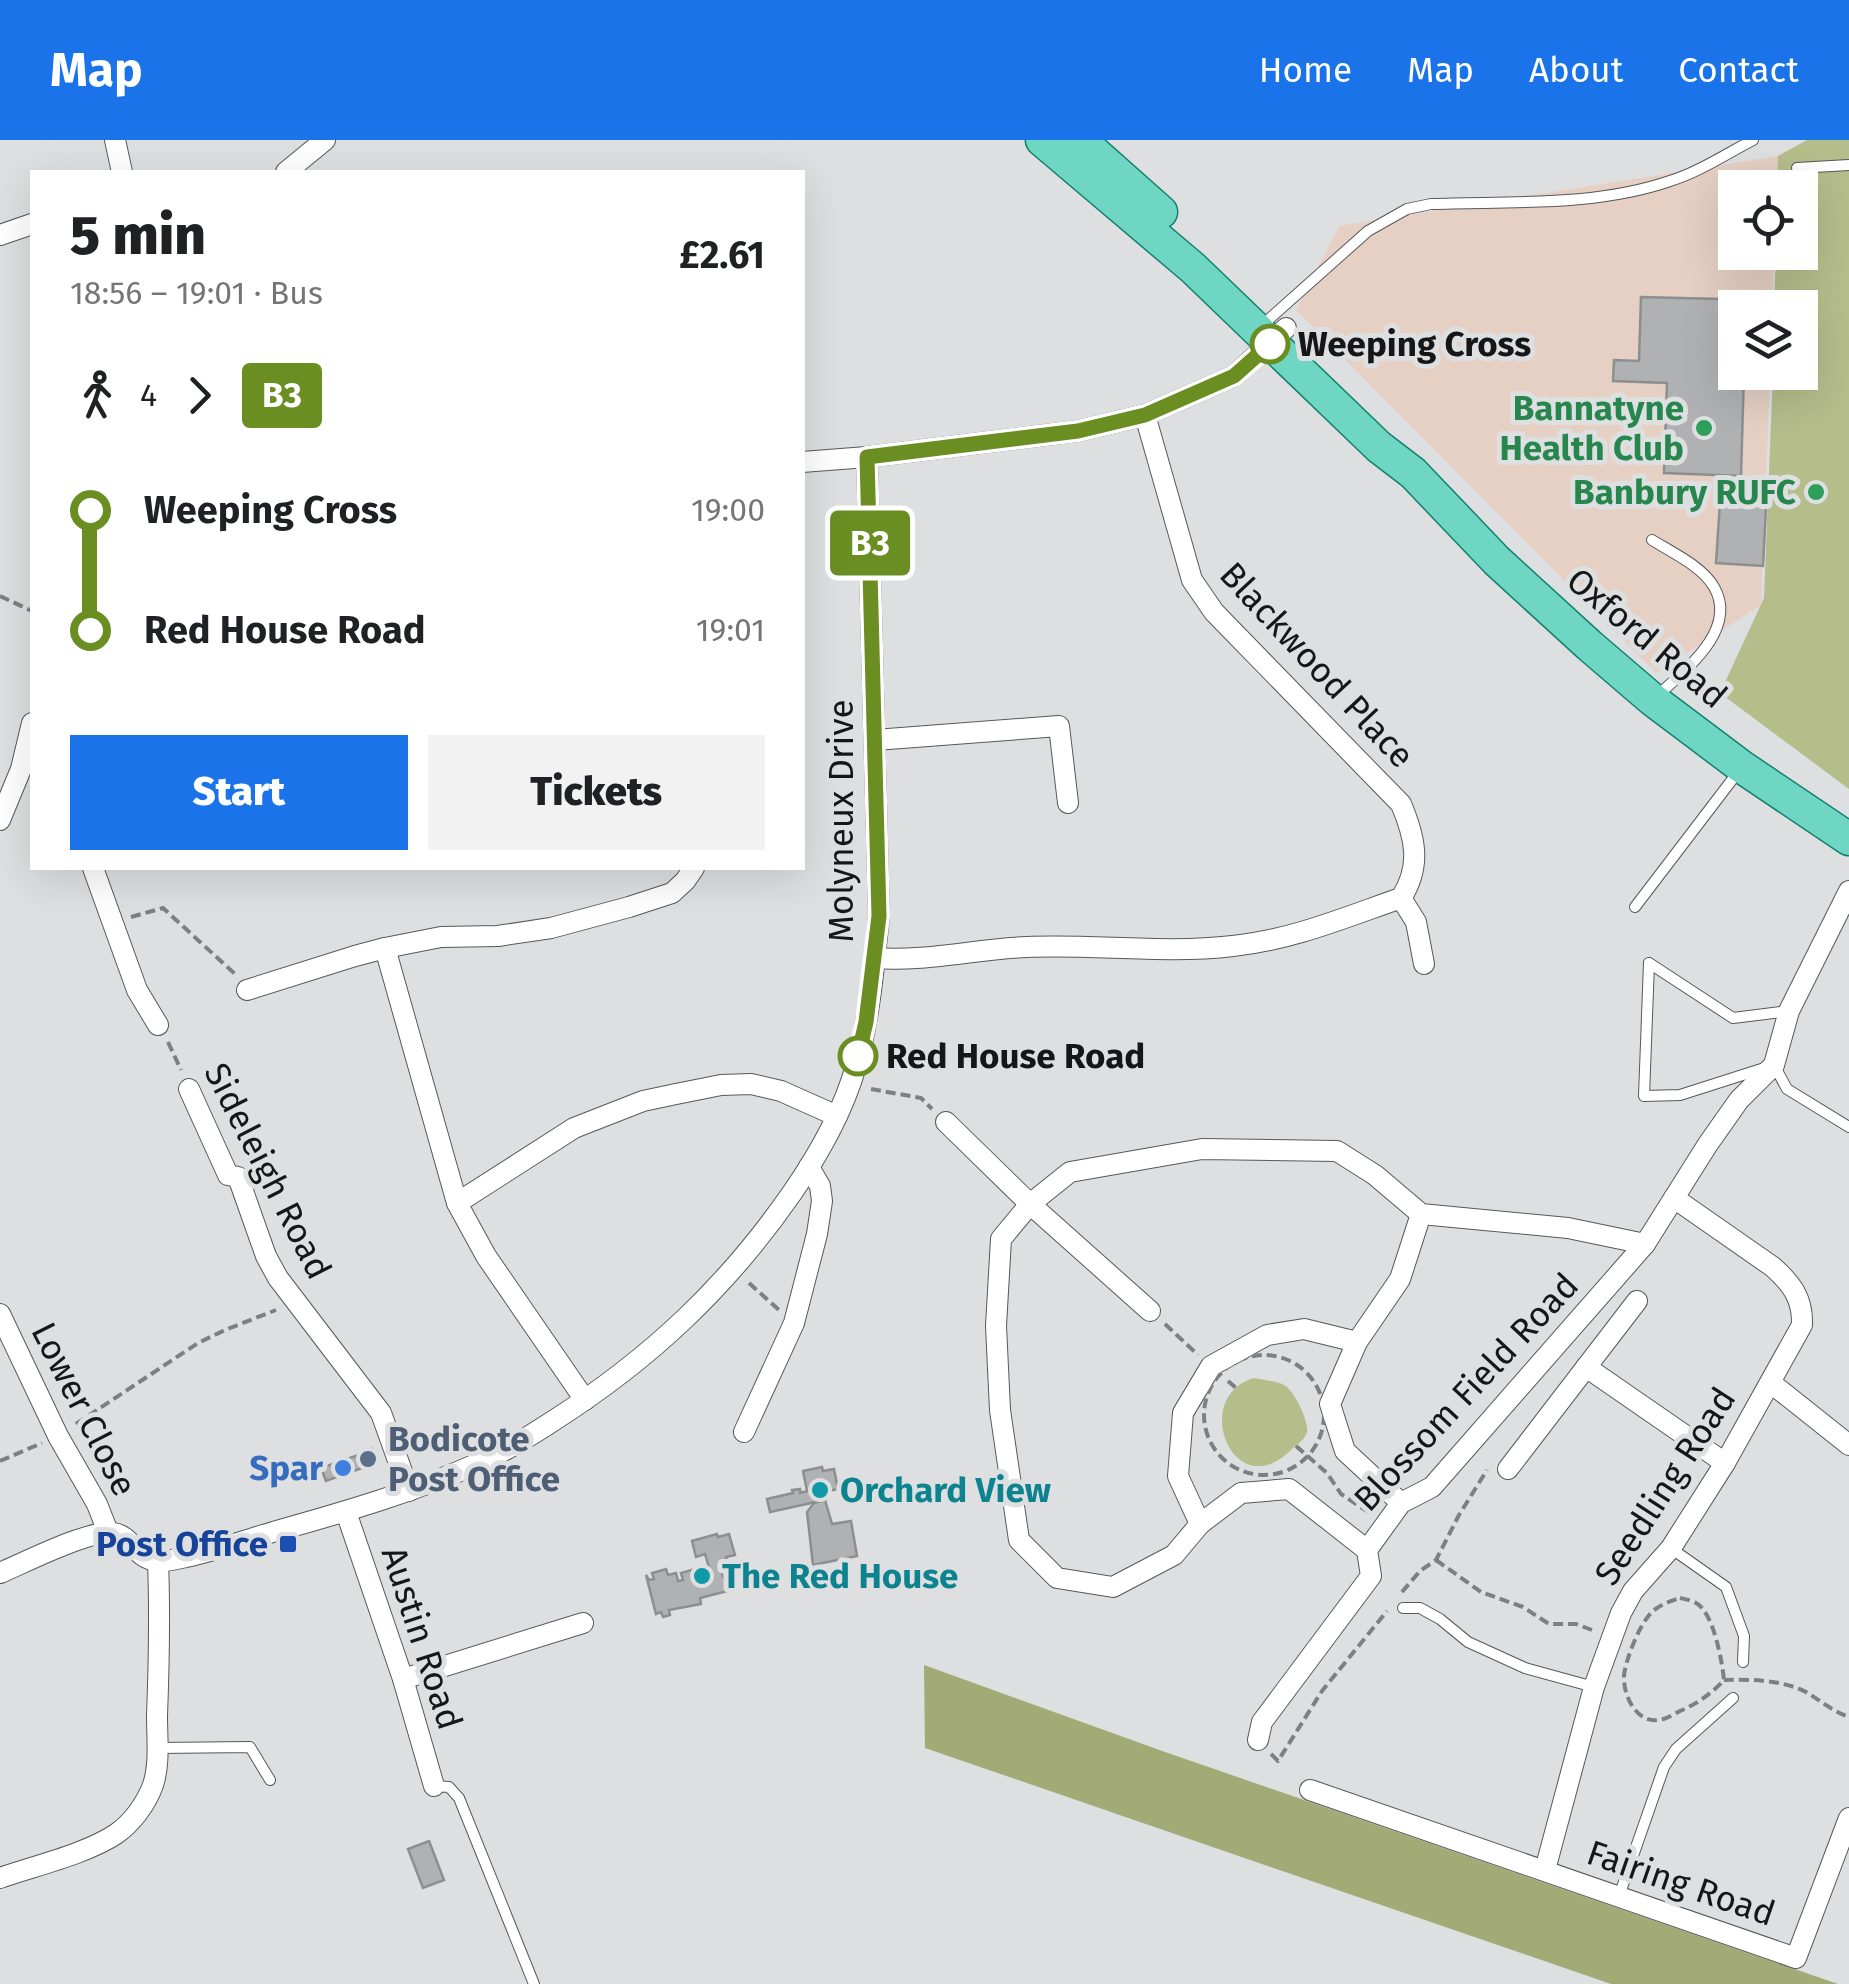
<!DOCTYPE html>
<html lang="en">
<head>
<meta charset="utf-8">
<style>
	:root { --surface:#fff; --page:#f2f2f2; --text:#202124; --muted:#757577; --accent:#1a73e8 }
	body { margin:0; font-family:"Fira Sans",sans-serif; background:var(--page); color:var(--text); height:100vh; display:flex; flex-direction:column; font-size:38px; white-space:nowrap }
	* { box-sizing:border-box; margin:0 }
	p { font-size:32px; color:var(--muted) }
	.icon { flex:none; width:55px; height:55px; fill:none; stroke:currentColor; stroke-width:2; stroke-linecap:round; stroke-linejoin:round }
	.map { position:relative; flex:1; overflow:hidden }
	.side { position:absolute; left:30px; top:30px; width:775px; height:700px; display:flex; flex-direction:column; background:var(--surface); border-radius:0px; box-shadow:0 10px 40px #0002 }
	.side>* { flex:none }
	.badge { padding:0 20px; border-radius:8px; font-size:35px; line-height:65px }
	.fabs { position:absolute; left:1718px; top:30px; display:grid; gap:20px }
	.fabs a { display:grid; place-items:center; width:100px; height:100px; border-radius:0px; background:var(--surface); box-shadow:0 10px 40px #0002; font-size:50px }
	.map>.badge { position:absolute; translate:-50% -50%; box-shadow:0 0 0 5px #fff }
	.legs { display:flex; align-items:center; gap:15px; height:110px; padding:0 40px; font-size:32px }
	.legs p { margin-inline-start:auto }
	.head { display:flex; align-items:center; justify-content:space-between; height:170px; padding:0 40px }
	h1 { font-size:55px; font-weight:800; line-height:75px }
	.action { display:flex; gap:20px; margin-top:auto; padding:20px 40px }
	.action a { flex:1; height:115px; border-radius:0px; background:var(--accent); color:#fff; font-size:40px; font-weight:800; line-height:115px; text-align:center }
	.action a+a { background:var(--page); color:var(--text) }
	ul { padding:0 40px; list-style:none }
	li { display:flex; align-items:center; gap:35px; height:120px; font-size:38px }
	li i { display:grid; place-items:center; width:15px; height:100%; margin:0 12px; background:currentColor }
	li i::after { content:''; width:25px; height:25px; margin:-12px; border:8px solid; border-radius:50%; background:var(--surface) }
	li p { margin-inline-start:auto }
	li:first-child i { background:linear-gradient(#0000 50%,currentColor 0) }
	li:last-child i { background:linear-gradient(currentColor 50%,#0000 0) }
	header { display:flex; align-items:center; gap:60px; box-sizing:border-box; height:140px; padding:0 50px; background:var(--accent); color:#fff }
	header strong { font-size:48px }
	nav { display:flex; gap:55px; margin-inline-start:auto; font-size:35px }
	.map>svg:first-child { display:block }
</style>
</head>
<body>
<header>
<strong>Map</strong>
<nav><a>Home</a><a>Map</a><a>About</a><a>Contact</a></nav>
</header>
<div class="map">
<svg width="1849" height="1844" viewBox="0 0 1849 1844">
	<rect width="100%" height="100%" fill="#dddfe1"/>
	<polygon fill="#e5d0c3" points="1778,16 1776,47 1735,48 1735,112 1774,113 1772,167 1735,168 1735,232 1770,233 1761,465 1656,533 1296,170 1339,86"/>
	<g fill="#b5bd8b">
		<polygon points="1807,0 1849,0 1849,649 1720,553 1764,458 1773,233 1800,232 1800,168 1774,167 1776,113 1800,112 1800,48 1777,47 1778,16"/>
		<path d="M1254,1238C1263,1240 1276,1241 1284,1245C1294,1250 1309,1281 1307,1292C1305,1299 1298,1304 1292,1309C1234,1368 1189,1257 1254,1238Z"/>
	</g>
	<polygon fill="#a2ab76" points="924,1525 1165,1612 1838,1844 1611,1844 925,1608"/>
	<g fill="#b0b1b3" stroke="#8d8e90" stroke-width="2.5">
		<polygon points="1641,157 1759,160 1759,168 1735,168 1735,232 1744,232 1741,336 1664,333 1667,243 1613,241 1614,220 1639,221"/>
		<polygon points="1721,347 1767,349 1763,426 1716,423"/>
		<polygon points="372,1309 376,1324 365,1327 361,1314"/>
		<polygon points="361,1314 365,1327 326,1341 321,1328"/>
		<polygon points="822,1327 823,1331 834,1329 838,1349 823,1352 825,1360 770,1372 767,1359 793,1353 792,1350 800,1349 800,1353 807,1351 803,1331"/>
		<polygon points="825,1360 832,1384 851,1381 857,1416 813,1425 807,1372 814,1363"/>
		<polygon points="717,1394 718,1397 729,1394 735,1415 726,1417 727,1421 719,1423 723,1437 743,1431 747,1446 700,1458 701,1464 669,1470 670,1475 663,1477 661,1472 656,1474 646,1435 649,1440 654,1439 652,1433 666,1429 668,1435 676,1433 678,1441 683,1440 681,1433 695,1429 697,1435 710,1431 705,1414 696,1417 692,1401"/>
		<polygon points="429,1701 444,1740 423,1748 408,1709"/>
	</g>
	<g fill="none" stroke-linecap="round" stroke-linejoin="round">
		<defs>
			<g id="lane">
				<polyline points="1797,28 1849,25"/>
				<path d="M1259,188L1368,91L1407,69L1431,64C1510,61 1594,67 1670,41C1699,32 1726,14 1753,0"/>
				<path d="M1652,400C1671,412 1702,426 1714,447C1739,490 1684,531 1657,556"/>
				<polyline points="1635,767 1738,632"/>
				<polyline points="1649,823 1644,956 1680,955 1774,925 1787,949 1849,987"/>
				<polyline points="1649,823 1733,878 1789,871"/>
				<polyline points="1672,1409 1726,1447 1744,1496 1743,1522"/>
				<polyline points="1403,1468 1420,1468 1440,1479 1468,1502 1525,1528 1594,1547"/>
				<polyline points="158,1608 250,1607 270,1640"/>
				<polyline points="434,1646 449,1647 459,1658 534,1844"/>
				<polyline points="1619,1756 1664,1627 1676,1609 1733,1558"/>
			</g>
			<g id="street">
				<polyline points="115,0 122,32"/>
				<polyline points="286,32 325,0"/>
				<polyline points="0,95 32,84"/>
				<polyline points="802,322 867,317 1078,291 1145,275 1234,236 1286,188"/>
				<polyline points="875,600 1059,586 1068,663"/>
				<polyline points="0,680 21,629 32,583"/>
				<polyline points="93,728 137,850 158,885"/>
				<polyline points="1401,758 1416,782 1424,824"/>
				<polyline points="385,808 457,1063"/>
				<path d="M874,818C926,822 975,809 1027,807C1095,804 1164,814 1233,806C1292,800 1346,777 1401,758C1422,726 1415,697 1401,664L1214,472L1192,440L1145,275"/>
				<polyline points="247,850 355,816 385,808 441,797 498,796 551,788 629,767 672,753 685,741 694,728"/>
				<polyline points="189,949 228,1035 238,1037 266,1116 278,1138 381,1273 409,1351"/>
				<polyline points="946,982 1030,1064 1150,1171"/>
				<polyline points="0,1174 58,1296 97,1364 108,1392"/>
				<polyline points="1357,1202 1400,1139 1421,1074"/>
				<polyline points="1586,1227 1725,1323"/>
				<polyline points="1771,1243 1849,1305"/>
				<polyline points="585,1260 486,1116 457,1063 574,988 643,961 676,954 721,945 751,944 781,951 837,976"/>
				<polyline points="744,1292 794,1183 817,1094 822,1061 820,1046 809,1027"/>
				<polyline points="1508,1329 1637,1161"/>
				<polyline points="346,1372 403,1539 434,1646"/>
				<polyline points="1200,1384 1174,1415 1113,1447 1057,1438 1019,1400 1000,1270 996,1186 1001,1099 1030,1064 1070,1032 1202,1009 1337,1011 1375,1035 1421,1074 1568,1088 1645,1104 1708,1004 1739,960 1774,925 1789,871 1849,751"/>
				<polyline points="1367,1410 1289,1349 1241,1353 1200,1384 1178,1336 1183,1273 1211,1226 1267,1195 1304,1189 1357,1202 1330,1264 1345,1311 1401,1363"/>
				<path d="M0,1433C26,1422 88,1390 113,1393C128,1395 131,1407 142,1415C154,1425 173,1420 186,1417C218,1410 249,1399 280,1390C348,1371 416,1351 481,1322C506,1311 530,1296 553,1281C650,1219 726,1148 792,1053C819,1014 843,972 856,926C870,877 874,826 879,776L867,317"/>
				<polyline points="403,1539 583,1483"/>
				<polyline points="1258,1600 1262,1582 1371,1436 1367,1410 1401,1363 1432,1347 1645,1104"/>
				<polyline points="1310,1650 1796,1818 1849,1678"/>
				<path d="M1545,1730L1594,1547L1621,1473L1633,1451L1671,1408L1725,1323L1802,1185C1803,1159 1792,1144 1773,1127L1674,1058"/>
				<path d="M0,1738C34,1726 86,1714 116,1694C132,1683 146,1664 153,1645C160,1624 157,1598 157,1576C159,1524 160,1473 158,1421"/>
			</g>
			<g id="primary">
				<polyline points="1042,0 1193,128 1379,307 1413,333 1497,421 1590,506 1653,560 1742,627 1849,699"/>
				<polyline points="1080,0 1161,72"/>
			</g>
		</defs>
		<use href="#lane" stroke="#57585a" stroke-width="12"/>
		<use href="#street" stroke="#57585a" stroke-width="22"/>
		<use href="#primary" stroke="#12816e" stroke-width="35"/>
		<g stroke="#7e7f81" stroke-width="4" stroke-dasharray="10 5" stroke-linecap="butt">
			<polyline points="0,456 32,471"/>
			<polyline points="131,777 163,768 235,834"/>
			<polyline points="168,902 181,930"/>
			<polyline points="871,949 921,958 932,969"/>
			<polyline points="749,1143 779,1170"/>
			<polyline points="1165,1184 1198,1215"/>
			<circle cx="1264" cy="1275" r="60"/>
			<polyline points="1228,1241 1236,1248"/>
			<polyline points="76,1284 198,1203 225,1190 276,1170"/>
			<polyline points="1296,1306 1327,1333 1341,1354 1370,1373"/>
			<polyline points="0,1321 42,1303"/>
			<polyline points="1436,1420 1481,1452 1523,1467 1549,1484 1576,1484 1592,1490"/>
			<polyline points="1402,1452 1420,1431 1436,1420 1459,1375 1487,1330"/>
			<path d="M1680,1458C1688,1460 1697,1461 1702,1468C1715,1483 1722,1521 1724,1540C1712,1553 1697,1564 1680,1571C1674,1574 1665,1580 1658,1580C1636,1583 1623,1555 1624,1536C1625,1522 1638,1489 1647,1478C1654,1467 1667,1462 1680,1458Z"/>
			<path d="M1724,1540C1750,1539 1783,1540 1806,1552C1821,1561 1832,1571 1849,1577"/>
			<polyline points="1271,1614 1278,1621 1322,1551 1387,1471"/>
		</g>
		<use href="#lane" stroke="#fff" stroke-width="10"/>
		<use href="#street" stroke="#fff" stroke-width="20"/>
		<use href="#primary" stroke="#70d6c4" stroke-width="32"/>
	</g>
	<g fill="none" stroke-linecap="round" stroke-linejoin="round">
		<defs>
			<polyline id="line-1" points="858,916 866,882 879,776 867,317 1078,291 1145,275 1234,236 1270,204"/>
		</defs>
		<use href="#line-1" stroke="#fff" stroke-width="22"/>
		<use href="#line-1" stroke="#6b8e23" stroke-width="15"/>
	</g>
	<g fill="#fff" stroke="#6b8e23" stroke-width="5">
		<circle cx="1270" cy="204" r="18"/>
		<circle cx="858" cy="916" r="18"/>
	</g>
	<g fill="#2e9e5b" stroke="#dddfe1" stroke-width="4">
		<circle cx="1704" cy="288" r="10"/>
		<circle cx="1816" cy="352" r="10"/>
	</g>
	<circle fill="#5c6f8a" stroke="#dddfe1" stroke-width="4" cx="368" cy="1319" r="10"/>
	<circle fill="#3f7fe0" stroke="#dddfe1" stroke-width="4" cx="343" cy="1328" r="10"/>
	<g fill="#0f9aa8" stroke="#dddfe1" stroke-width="4">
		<circle cx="820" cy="1350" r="10"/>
		<circle cx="702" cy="1436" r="10"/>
	</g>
	<rect fill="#1a4fb4" stroke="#dddfe1" stroke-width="4" x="278" y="1394" width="20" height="20" rx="5"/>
	<g text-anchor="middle" stroke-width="10" stroke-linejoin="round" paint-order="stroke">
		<g font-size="35" font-weight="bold" fill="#161617" stroke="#dddfe1" text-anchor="start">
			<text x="1298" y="216">Weeping Cross</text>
			<text x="886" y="928">Red House Road</text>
		</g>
		<g font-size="35" font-weight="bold" fill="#27864d" stroke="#dddfe1" text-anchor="end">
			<text x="1684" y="280">Bannatyne<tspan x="1684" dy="40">Health Club</tspan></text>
			<text x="1796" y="364">Banbury RUFC</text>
		</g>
		<g font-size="35" fill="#161617" stroke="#dddfe1">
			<text transform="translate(1647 498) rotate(40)" y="12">Oxford Road</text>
			<text transform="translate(1317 525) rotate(47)" y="12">Blackwood Place</text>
			<text transform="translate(841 681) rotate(-90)" y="12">Molyneux Drive</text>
			<text transform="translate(268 1031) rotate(63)" y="12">Sideleigh Road</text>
			<text transform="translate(1466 1252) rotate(-47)" y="12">Blossom Field Road</text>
			<text transform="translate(84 1269) rotate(63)" y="12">Lower Close</text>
			<text transform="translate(1665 1346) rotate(-57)" y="12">Seedling Road</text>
			<text transform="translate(422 1498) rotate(72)" y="12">Austin Road</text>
			<text transform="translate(1681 1743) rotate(19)" y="12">Fairing Road</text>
		</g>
		<g font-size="35" font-weight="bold" fill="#4e5e75" stroke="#dddfe1" text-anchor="start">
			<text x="388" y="1311">Bodicote<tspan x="388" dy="40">Post Office</tspan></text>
		</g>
		<g font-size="35" font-weight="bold" fill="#366cbe" stroke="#dddfe1" text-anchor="end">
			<text x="323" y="1340">Spar</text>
		</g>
		<g font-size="35" font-weight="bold" fill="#0d838f" stroke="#dddfe1" text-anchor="start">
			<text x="840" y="1362">Orchard View</text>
			<text x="722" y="1448">The Red House</text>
		</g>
		<g font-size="35" font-weight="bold" fill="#164399" stroke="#dddfe1" text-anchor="end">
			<text x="268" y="1416">Post Office</text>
		</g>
	</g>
</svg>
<div class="fabs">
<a><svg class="icon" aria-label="locate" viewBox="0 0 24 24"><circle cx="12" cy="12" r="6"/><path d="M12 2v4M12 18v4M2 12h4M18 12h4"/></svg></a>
<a><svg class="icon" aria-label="layers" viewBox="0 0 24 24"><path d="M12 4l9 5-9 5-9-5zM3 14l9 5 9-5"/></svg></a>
</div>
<b class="badge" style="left:870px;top:403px;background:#6b8e23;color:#fff">B3</b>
<section class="side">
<div class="head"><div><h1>5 min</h1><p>18:56 – 19:01 · Bus</p></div><b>£2.61</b></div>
<div class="legs"><svg class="icon" aria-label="walk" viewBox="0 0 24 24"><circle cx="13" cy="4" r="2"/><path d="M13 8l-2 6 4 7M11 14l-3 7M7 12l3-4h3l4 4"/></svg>4<svg class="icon" aria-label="forward" viewBox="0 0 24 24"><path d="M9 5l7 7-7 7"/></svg><b class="badge" style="background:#6b8e23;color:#fff">B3</b></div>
<ul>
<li><i style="color:#6b8e23"></i><b>Weeping Cross</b><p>19:00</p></li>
<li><i style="color:#6b8e23"></i><b>Red House Road</b><p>19:01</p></li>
</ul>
<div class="action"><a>Start</a><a>Tickets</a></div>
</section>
</div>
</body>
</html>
